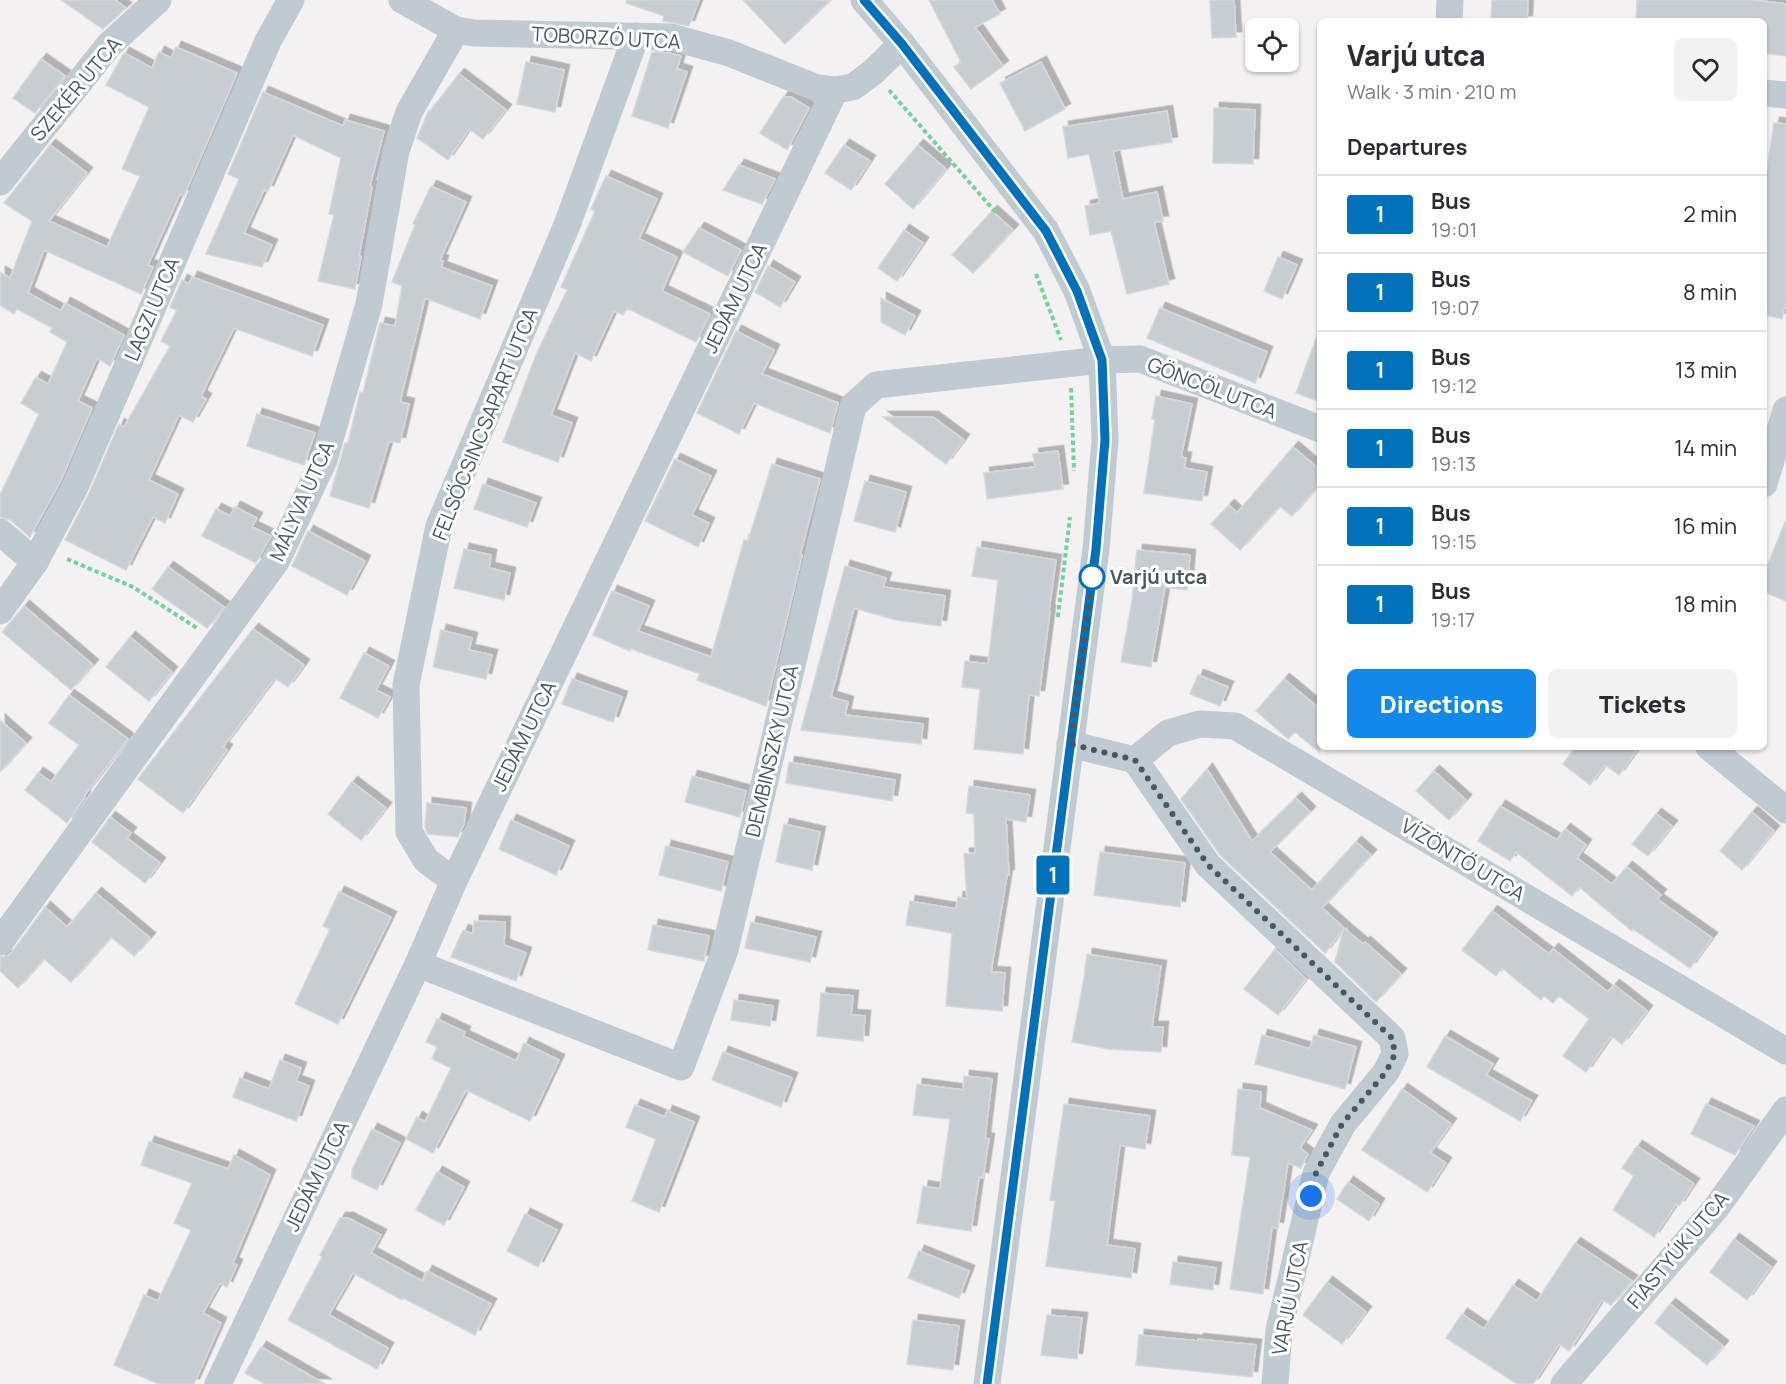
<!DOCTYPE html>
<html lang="en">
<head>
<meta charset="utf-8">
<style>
	:root { --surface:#fff; --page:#f2f2f3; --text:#2b2b33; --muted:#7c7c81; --line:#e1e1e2; --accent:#1388eb }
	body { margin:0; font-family:Manrope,sans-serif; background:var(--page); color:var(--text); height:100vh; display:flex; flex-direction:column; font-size:22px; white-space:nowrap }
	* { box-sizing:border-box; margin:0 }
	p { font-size:20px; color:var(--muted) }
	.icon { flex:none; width:33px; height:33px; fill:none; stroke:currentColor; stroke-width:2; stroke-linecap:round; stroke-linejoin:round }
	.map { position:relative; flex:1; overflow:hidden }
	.side { position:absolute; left:1317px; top:18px; width:450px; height:732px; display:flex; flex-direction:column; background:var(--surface); border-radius:9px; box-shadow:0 2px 4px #0004 }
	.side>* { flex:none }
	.badge { padding:0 12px; border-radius:4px; font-size:21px; line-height:39px }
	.buttons { position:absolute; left:1245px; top:18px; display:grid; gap:12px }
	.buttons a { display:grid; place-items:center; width:54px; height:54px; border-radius:9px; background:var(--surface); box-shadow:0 2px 4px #0004; font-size:30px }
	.you { position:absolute; width:30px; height:30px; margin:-15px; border:4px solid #fff; border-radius:50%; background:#1a73e8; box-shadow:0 0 0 9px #1a73e833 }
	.map>.badge { position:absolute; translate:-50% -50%; box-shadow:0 0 0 3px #fff }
	h2 { padding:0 30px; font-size:22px; line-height:54px }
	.round { display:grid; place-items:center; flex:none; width:63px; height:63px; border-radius:9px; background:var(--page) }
	.headline { display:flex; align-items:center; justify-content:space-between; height:102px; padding:0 30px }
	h1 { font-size:28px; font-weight:800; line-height:45px }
	.cta { display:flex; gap:12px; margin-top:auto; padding:12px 30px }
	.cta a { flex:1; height:69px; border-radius:9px; background:var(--accent); color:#fff; font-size:24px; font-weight:800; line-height:69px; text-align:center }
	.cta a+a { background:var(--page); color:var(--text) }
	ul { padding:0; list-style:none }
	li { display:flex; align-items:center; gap:18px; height:78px; padding:0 30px; border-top:2px solid var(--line) }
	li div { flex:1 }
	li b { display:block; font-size:22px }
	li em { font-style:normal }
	li .badge { min-width:66px; font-weight:700; text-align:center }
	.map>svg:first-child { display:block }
</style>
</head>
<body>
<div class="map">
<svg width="1786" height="1384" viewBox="0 0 1786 1384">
	<defs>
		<filter id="shadow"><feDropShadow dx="5.5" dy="-5.5" stdDeviation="0" flood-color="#0004"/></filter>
	</defs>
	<rect width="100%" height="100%" fill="#f4f1f2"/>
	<g fill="#c8cdd1" stroke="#d5d8dd" stroke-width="1.5" filter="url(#shadow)">
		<polygon points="61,0 115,0 126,8 103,29"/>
		<polygon points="627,0 699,0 689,26 663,21 664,16 626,3"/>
		<polygon points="743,0 831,0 785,44"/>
		<polygon points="929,0 992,0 1000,14 975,27 1003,66 971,89 954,67 961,62"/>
		<polygon points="1210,0 1234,0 1236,37 1212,38"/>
		<polygon points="1492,0 1528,0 1527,21 1491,21"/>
		<polygon points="1637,0 1754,0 1786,4 1786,56 1764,53 1764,21 1636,21"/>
		<polygon points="176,47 237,73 184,196 180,194 148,265 153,267 141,294 44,250 28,293 61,311 65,303 124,335 110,366 97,358 78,401 92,408 61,480 30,537 10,520 0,517 0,495 39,414 21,403 36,377 48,384 67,342 50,332 52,328 17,309 14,314 0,305 0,272 10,278 32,221 4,203 50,145 87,173 49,221 107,247 140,176 122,169 149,107 106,85 124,53 152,68 159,52 171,58"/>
		<polygon points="652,52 669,53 681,56 677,69 687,72 668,128 632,116"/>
		<polygon points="41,59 65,76 35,113 13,98"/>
		<polygon points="526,62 564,70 555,112 517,104"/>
		<polygon points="1041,62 1065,109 1025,131 1000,83"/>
		<polygon points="459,74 506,110 483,139 469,129 448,160 417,138 429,110 430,111"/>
		<polygon points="263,92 343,126 345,120 384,131 370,186 372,187 359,256 361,256 355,289 318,281 334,215 329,214 341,158 293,135 268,191 264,190 244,233 272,245 262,267 206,254 239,179 228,174"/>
		<polygon points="783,97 791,97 809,108 787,150 760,133"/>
		<polygon points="1214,108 1255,110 1253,164 1213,163"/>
		<polygon points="1167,111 1172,142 1113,151 1123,199 1157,192 1163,221 1154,222 1169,284 1127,294 1111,231 1090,235 1085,206 1100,203 1089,154 1068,158 1063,127"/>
		<polygon points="1774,123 1786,124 1786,301 1782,319 1764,315 1764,188"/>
		<polygon points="844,145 870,161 851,190 825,173"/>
		<polygon points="918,145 946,169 913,209 885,184"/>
		<polygon points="739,165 775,179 762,204 723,190"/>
		<polygon points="606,176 657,199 639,239 677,257 662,291 710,314 696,342 627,308 623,315 614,311 591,361 575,353 551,415 572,423 558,462 503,442 536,355 567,290 561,287 595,211 591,209"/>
		<polygon points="431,186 466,202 440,260 443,261 441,267 492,286 480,319 425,298 400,402 409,404 400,443 389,441 369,508 330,496 345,443 348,443 360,392 363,393 380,323 395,326 402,286 392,282 415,225 413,224"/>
		<polygon points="992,211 1013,230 973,273 952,255"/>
		<polygon points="699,228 741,250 728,276 683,252"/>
		<polygon points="904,230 923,243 897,281 878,268"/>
		<polygon points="1278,257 1297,265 1282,299 1264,291"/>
		<polygon points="768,266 795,282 780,307 755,292"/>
		<polygon points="192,277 323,325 312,356 234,328 201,396 206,399 193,422 179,415 149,480 178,494 165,523 153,517 126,570 65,540 89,493 119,424 124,427 170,346 161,341 177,310 170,307 182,280 189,284"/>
		<polygon points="881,298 915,316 905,335 881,322"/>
		<polygon points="1160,308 1267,352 1255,383 1147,338"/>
		<polygon points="736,331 774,350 762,374 838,403 830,433 754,403 739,434 697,413"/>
		<polygon points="1318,333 1320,334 1320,402 1296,393"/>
		<polygon points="1156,396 1192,404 1181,457 1186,458 1184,468 1207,472 1202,501 1144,493 1155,419 1152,419"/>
		<polygon points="257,414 315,433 304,465 247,446"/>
		<polygon points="883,417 933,417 964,440 946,464"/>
		<polygon points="1293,447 1320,470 1320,484 1292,516 1280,506 1240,550 1211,524 1229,505 1237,513"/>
		<polygon points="1058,451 1063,489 987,499 984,473 1035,467 1033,454"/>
		<polygon points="675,459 711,476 692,515 709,523 698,547 645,521"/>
		<polygon points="772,464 820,479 800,555 802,555 766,706 697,680 700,674 631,649 630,651 593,635 612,591 649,606 638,631 711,657 744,540 748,541"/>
		<polygon points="865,481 906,492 895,532 854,521"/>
		<polygon points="483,484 536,503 527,527 474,509"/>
		<polygon points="235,507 257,518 252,527 271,536 256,563 202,536 216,509 230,516"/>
		<polygon points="1785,522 1786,522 1786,601 1764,592 1764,574"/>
		<polygon points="308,531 365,561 347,595 292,566"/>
		<polygon points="977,547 1056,560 1049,610 1050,611 1039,696 1029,695 1023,754 974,749 980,689 962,687 965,661 988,664 998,580 972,576"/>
		<polygon points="464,549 491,555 489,568 510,573 504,600 454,588"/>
		<polygon points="1137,550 1190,555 1187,590 1165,587 1151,667 1121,662 1132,601"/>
		<polygon points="845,566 886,578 883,587 945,596 941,626 896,620 854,608 831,697 848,702 845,715 923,724 921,744 801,730"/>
		<polygon points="168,567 224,607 207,628 152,589"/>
		<polygon points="24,606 93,665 71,690 2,632"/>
		<polygon points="253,629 304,665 288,687 275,678 223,747 227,750 183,813 138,779"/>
		<polygon points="441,630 472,638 469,650 492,655 486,679 433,667"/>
		<polygon points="130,637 172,672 149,701 106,667"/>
		<polygon points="364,653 389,666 376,690 390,697 378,718 340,698"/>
		<polygon points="1198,675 1228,687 1220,706 1190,694"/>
		<polygon points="572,679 622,697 613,722 562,704"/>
		<polygon points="1284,679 1320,709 1320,753 1295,732 1288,739 1256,711"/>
		<polygon points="69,695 128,739 84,796 85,797 67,823 25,790 38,773 51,782 79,745 49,723"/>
		<polygon points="0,720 26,743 0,772"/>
		<polygon points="1575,747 1639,747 1619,775 1605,765 1590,785 1563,764"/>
		<polygon points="789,762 895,780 892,801 786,783"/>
		<polygon points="1207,769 1252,841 1296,798 1310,812 1270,852 1312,890 1356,842 1371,855 1322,908 1344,928 1325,953 1220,855 1181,799"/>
		<polygon points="1434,771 1466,800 1449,820 1416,791"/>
		<polygon points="692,776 746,791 740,817 685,802"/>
		<polygon points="352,782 386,808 361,840 328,814"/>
		<polygon points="969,786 1030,795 1026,822 1006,819 1009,875 1007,875 991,972 1005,973 1002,1011 946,1006 952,933 906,925 910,901 956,909 958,897 967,899 964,854 975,853 974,814 966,813"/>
		<polygon points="427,803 466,808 464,824 458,837 428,834 425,827"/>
		<polygon points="1500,806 1557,840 1565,829 1586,845 1577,858 1612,884 1627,867 1661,895 1657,899 1712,938 1690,968 1633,929 1632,931 1579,887 1572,896 1516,852 1510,861 1478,841"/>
		<polygon points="1752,812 1774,831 1742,870 1720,851"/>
		<polygon points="1656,814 1672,826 1648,856 1632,844"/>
		<polygon points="110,817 131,833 127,838 160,863 145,883 92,842"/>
		<polygon points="511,820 569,846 556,875 499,849"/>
		<polygon points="784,824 820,832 812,870 776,862"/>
		<polygon points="666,846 728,862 721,891 659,875"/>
		<polygon points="1100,852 1185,863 1180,907 1094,895"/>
		<polygon points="339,892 391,917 338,1024 295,1004 330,929 323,926"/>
		<polygon points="96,893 150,938 134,956 111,937 71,982 44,959 18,988 0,971 0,957 7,956 13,951 45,907 67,927"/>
		<polygon points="1492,911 1549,954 1553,949 1608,992 1614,985 1647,1011 1622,1044 1611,1036 1586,1072 1563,1056 1589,1019 1559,996 1553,1003 1544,996 1541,1000 1502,968 1496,976 1462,950"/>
		<polygon points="474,921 505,922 504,945 526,953 516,981 451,957 463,930 473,934"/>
		<polygon points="751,922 816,937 810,962 745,948"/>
		<polygon points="653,925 709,936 704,961 648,950"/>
		<polygon points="1344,928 1363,944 1365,942 1401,974 1376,1002 1335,962"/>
		<polygon points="1275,949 1306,979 1278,1015 1244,989"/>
		<polygon points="1087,954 1161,966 1152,1027 1163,1027 1161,1052 1108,1049 1072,1042 1084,978"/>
		<polygon points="821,993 853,996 851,1015 865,1016 863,1041 817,1036"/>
		<polygon points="734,1000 773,1006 770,1026 731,1020"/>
		<polygon points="437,1019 465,1032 463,1036 516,1061 524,1043 559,1060 530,1121 466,1090 433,1153 406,1139 417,1117 425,1122 451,1068 432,1059 437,1047 426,1042"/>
		<polygon points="1262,1035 1310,1049 1314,1035 1356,1047 1345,1089 1255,1064"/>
		<polygon points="1445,1036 1493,1064 1486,1075 1532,1101 1520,1121 1427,1067"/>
		<polygon points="723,1052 792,1078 781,1107 712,1080"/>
		<polygon points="280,1060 301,1068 296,1081 309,1086 296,1121 233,1097 240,1078 269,1089"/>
		<polygon points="964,1076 992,1079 985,1138 989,1139 983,1178 979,1177 971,1231 917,1223 923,1186 940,1189 950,1119 913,1115 917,1084 963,1090"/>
		<polygon points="1238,1089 1261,1092 1260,1108 1312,1130 1300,1148 1308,1154 1301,1168 1288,1163 1278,1228 1272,1227 1263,1294 1230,1289 1250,1157 1232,1155"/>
		<polygon points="1402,1089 1451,1124 1430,1153 1446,1163 1427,1192 1362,1150"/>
		<polygon points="1064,1104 1150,1116 1145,1149 1120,1145 1107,1245 1135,1249 1131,1278 1046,1266 1055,1201 1050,1200"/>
		<polygon points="1706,1104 1754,1126 1735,1155 1691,1134"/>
		<polygon points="635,1105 665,1117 667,1111 694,1122 659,1212 632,1201 656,1139 626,1127"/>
		<polygon points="372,1129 400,1143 377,1190 352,1178 352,1170"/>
		<polygon points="149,1142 228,1169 234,1155 270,1175 233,1263 237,1265 227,1287 220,1283 203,1313 221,1323 194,1384 159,1384 114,1365 144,1295 158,1301 191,1230 174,1223 192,1183 141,1165"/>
		<polygon points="1637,1146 1694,1184 1679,1206 1676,1204 1654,1237 1613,1210 1634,1176 1622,1168"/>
		<polygon points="437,1172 464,1187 444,1225 416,1210"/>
		<polygon points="1348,1182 1379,1204 1369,1221 1337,1199"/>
		<polygon points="525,1214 557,1230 538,1267 507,1251"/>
		<polygon points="340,1218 348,1218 381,1235 371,1253 422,1281 427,1271 491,1304 475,1335 403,1298 402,1300 353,1273 329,1315 388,1348 377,1369 288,1320 322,1257 320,1255"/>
		<polygon points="1734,1239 1771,1267 1747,1300 1710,1272"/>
		<polygon points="1575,1243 1632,1281 1611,1305 1602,1300 1569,1351 1559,1344 1533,1384 1517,1384 1446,1338 1462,1314 1484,1329 1513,1285 1537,1301"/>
		<polygon points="919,1251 969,1271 959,1298 908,1278"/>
		<polygon points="1173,1262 1216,1268 1213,1290 1170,1284"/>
		<polygon points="1327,1282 1366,1312 1342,1344 1303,1315"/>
		<polygon points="1670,1304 1723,1346 1707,1365 1655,1323"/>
		<polygon points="1047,1315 1082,1318 1077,1359 1041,1355"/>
		<polygon points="913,1320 959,1326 953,1370 907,1364"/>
		<polygon points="1139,1335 1198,1341 1198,1339 1256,1345 1252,1377 1136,1365"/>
		<polygon points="261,1347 278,1357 325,1384 265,1384 245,1373"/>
	</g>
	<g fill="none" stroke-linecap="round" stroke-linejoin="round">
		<g stroke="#76d19b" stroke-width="4" stroke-dasharray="4.5 3" stroke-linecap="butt">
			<polyline points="889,90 997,214"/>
			<polyline points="1036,274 1061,340"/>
			<polyline points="1071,388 1074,471"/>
			<polyline points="67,559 133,587 197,628"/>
			<polyline points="1058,617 1070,517"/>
		</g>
		<g stroke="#bfcad1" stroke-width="27">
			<polyline points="402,0 456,30 474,33 671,37 729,53 817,88 835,90 853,87 873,72 902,44"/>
			<polyline points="864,0 902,44 1046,231 1077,291 1102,360 1105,440 1096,549 987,1384"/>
			<polyline points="1449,21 1450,0"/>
			<polyline points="1764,93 1786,95"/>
			<polyline points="0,182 109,45 158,0"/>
			<polyline points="1764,484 1786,410"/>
			<polyline points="0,532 35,562"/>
			<polyline points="0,611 35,562 75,487 268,41 291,0"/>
			<polyline points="1070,744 1135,760 1208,865 1392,1038 1395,1054 1386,1072 1343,1124 1316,1173 1279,1330 1275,1384"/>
			<polyline points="1709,747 1786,810"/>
			<polyline points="1135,760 1168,733 1200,724 1235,726 1786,1051"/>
			<polyline points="454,881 426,860 409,832 406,685 439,526 567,225 636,36"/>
			<polyline points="0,942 277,560 324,460 369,304 396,151 409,112 456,30"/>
			<polyline points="418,964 681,1067 725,950 853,406 876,385 1102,360 1140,359 1320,429"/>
			<polyline points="218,1384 418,964 454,881 835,90"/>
			<polyline points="1564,1384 1716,1208 1786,1110"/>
		</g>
	</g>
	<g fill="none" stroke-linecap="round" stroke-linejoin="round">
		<defs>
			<polyline id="line" points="864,0 902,44 1046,231 1077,291 1102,360 1105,440 1096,549 987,1384"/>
		</defs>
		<use href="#line" stroke="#fff" stroke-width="14"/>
		<use href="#line" stroke="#0072bc" stroke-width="9"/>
		<polyline stroke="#485760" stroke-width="6" stroke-dasharray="0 10.8" points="1092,577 1093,571 1070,744 1135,760 1208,865 1392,1038 1395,1054 1386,1072 1342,1124 1316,1173 1311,1196"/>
	</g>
	<circle fill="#fff" stroke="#0072bc" stroke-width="3" cx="1092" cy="577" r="12"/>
	<g text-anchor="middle" stroke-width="6" stroke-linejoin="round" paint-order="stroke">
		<g font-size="20" fill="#485760" stroke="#fff">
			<text transform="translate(606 38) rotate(3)" y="7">TOBORZÓ UTCA</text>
			<text transform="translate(76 89) rotate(-50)" y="7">SZEKÉR UTCA</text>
			<text transform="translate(735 298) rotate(-64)" y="7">JEDÁM UTCA</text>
			<text transform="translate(152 309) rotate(-67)" y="7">LAGZI UTCA</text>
			<text transform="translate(1212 388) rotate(21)" y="7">GÖNCÖL UTCA</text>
			<text transform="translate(485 424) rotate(-68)" y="7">FELSŐCSINCSAPART UTCA</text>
			<text transform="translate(302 501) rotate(-66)" y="7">MÁLYVA UTCA</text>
			<text transform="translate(524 736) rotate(-64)" y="7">JEDÁM UTCA</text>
			<text transform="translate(772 751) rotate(-77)" y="7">DEMBINSZKY UTCA</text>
			<text transform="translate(1463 860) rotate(31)" y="7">VÍZÖNTŐ UTCA</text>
			<text transform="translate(317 1176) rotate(-64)" y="7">JEDÁM UTCA</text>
			<text transform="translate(1678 1250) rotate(-50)" y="7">FIASTYÚK UTCA</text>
			<text transform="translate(1290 1298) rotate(-79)" y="7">VARJÚ UTCA</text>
		</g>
		<g font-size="20" font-weight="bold" fill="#485760" stroke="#fff" text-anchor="start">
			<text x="1110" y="584">Varjú utca</text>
		</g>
	</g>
</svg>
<div class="buttons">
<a><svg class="icon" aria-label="locate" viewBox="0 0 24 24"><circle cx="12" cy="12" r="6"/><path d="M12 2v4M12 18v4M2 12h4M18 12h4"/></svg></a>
</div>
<div class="you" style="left:1311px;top:1196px"></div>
<b class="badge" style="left:1053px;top:875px;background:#0072bc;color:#fff">1</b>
<section class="side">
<div class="headline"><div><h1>Varjú utca</h1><p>Walk · 3 min · 210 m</p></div><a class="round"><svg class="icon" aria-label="heart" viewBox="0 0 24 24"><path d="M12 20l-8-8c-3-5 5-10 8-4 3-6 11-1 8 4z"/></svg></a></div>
<h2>Departures</h2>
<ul>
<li><span class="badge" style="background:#0072bc;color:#fff">1</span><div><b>Bus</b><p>19:01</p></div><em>2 min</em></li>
<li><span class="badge" style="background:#0072bc;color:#fff">1</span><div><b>Bus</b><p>19:07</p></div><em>8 min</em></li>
<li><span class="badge" style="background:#0072bc;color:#fff">1</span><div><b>Bus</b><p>19:12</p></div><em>13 min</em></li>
<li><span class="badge" style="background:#0072bc;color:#fff">1</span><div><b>Bus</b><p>19:13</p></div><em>14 min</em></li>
<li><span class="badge" style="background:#0072bc;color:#fff">1</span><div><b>Bus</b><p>19:15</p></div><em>16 min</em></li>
<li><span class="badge" style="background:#0072bc;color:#fff">1</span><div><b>Bus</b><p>19:17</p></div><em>18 min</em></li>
</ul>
<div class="cta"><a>Directions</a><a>Tickets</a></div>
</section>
</div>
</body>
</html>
